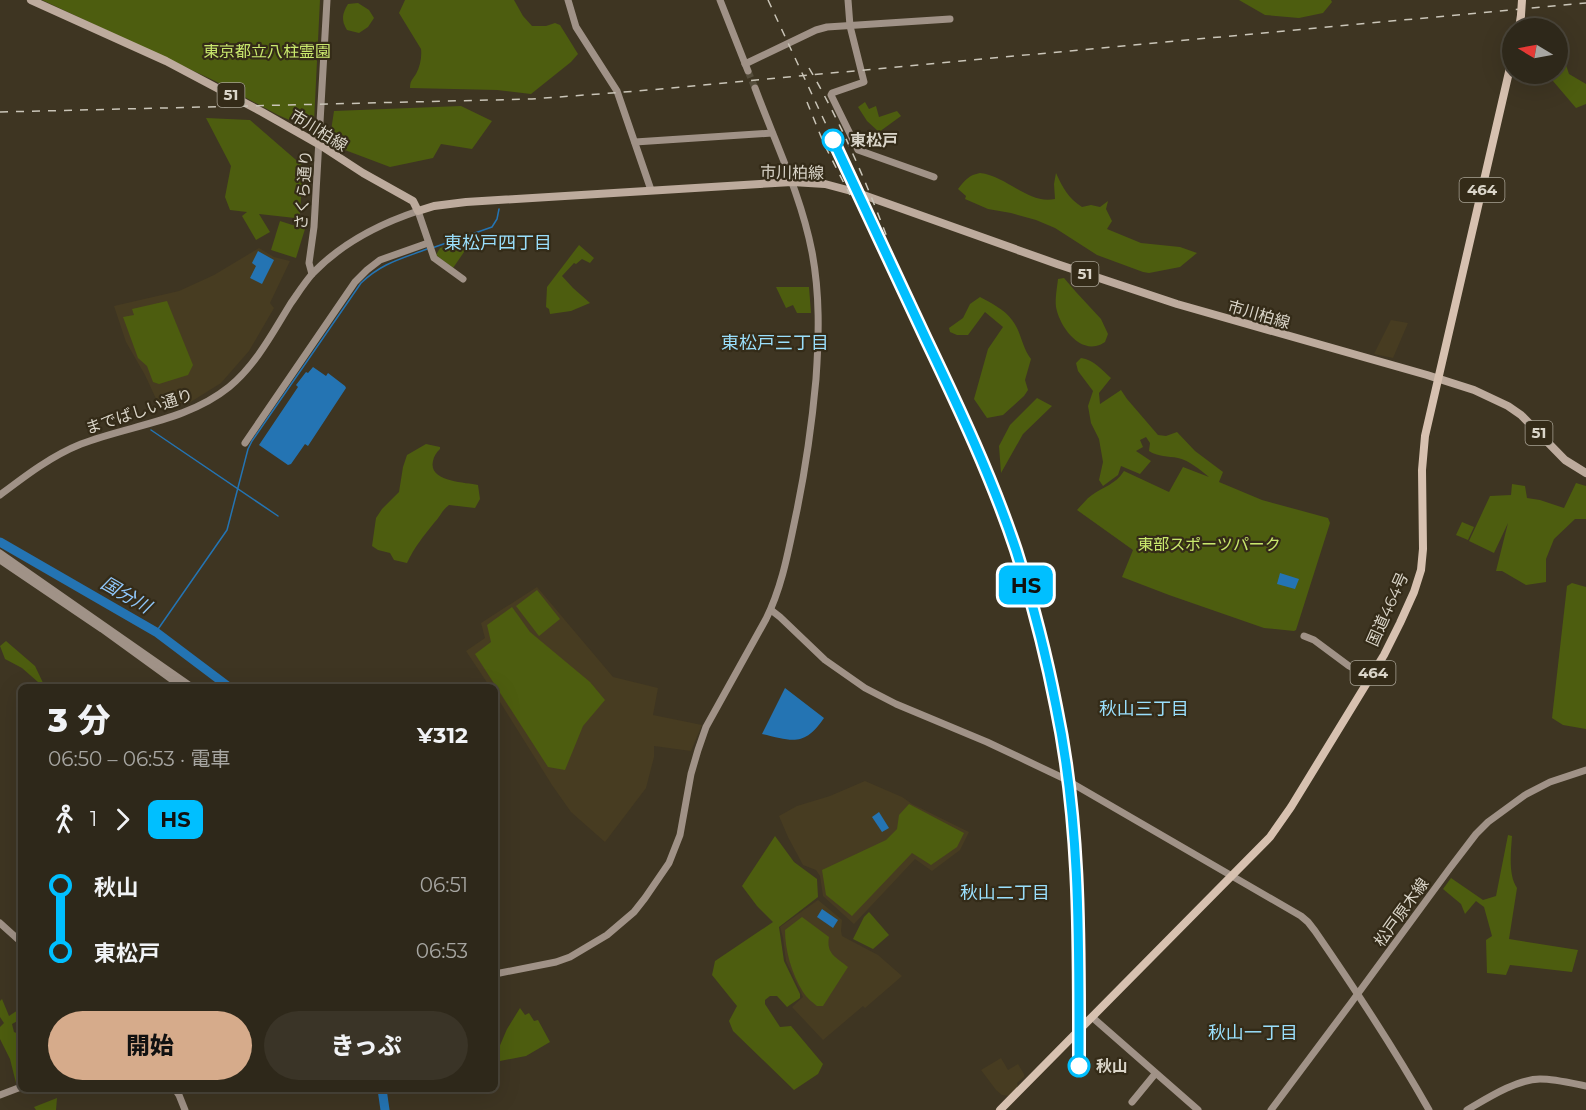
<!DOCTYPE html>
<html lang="ja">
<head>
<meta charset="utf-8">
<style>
	:root { --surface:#2e281a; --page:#3a3427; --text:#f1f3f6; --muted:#a7a6a2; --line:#494439; --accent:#d6ab8b }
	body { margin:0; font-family:Montserrat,"Noto Sans JP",sans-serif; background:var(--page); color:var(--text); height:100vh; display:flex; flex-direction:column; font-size:22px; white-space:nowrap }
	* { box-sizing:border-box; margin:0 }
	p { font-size:20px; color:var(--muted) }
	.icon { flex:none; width:33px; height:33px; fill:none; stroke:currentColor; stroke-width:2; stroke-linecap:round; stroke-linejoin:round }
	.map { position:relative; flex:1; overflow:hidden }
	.details { position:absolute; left:18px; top:684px; width:480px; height:408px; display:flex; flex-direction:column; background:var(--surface); border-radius:9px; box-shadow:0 6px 24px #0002,0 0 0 2px var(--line) }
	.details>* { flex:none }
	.badge { padding:0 12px; border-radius:9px; font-size:21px; line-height:39px }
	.needle { width:39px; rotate:280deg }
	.controls { position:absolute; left:1502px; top:18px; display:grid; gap:12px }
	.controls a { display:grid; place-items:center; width:66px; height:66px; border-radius:50%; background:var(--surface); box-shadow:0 6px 24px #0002,0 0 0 2px var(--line); font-size:30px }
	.map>.badge { position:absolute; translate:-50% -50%; box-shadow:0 0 0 3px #fff }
	.legs { display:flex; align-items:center; gap:9px; height:66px; padding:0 30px; font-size:20px }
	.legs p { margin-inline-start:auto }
	.overview { display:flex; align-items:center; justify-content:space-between; height:102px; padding:0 30px }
	h1 { font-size:33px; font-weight:800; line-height:45px }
	.action { display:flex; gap:12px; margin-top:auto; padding:12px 30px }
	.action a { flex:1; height:69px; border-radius:36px; background:var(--accent); color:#111; font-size:24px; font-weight:800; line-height:69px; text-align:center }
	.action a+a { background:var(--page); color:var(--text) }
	ul { padding:0 30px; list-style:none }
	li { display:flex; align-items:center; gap:21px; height:66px; font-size:22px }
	li i { display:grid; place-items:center; width:9px; height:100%; margin:0 8px; background:currentColor }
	li i::after { content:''; width:15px; height:15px; margin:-8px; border:4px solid; border-radius:50%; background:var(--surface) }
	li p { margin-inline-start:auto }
	li:first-child i { background:linear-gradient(#0000 50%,currentColor 0) }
	li:last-child i { background:linear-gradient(currentColor 50%,#0000 0) }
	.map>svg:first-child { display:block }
</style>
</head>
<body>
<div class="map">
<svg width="1586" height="1110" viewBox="0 0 1586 1110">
	<rect width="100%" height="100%" fill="#3e3522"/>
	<g fill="#473c21">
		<polygon points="259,248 274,257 290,261 270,303 274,308 249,351 221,383 189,403 158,403 145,375 126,342 114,306 179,291 214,275"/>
		<polygon points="1391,320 1408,323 1393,358 1374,354"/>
		<polygon points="537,587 613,677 658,688 653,715 702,725 691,751 654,746 654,757 646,788 605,842 571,812 552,785 495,694 495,687 490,687 466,651 485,638 481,623"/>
		<polygon points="865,781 902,797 912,804 969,832 960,850 932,871 915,859 854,924 823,896 820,876 816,870 803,865 788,837 779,816 797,806 830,796"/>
		<polygon points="818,900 842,920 841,931 842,936 878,955 902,976 865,1008 863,1006 823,1040 792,1007 803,997 786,961 783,938 780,927"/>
		<polygon points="1001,1058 1008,1070 1018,1064 1024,1074 1024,1077 1017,1083 1018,1086 1009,1096 1002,1095 996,1090 981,1070"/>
	</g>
	<g fill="#4d5d0f">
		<polygon points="42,0 320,0 314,122 294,122 278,115 215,81"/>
		<path d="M405,0H514L523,16L532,26H546L555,23L560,25L578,54L571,62L531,94L497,90L410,88C410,81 412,80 416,74C420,67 422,57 421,49L399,13Z"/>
		<polygon points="1239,0 1331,0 1332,2 1323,13 1299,18 1265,15"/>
		<path d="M358,3L369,10L374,18L368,27L359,33L347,30C341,20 342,14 348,4Z"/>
		<polygon points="1557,49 1563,56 1569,74 1586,84 1586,104 1576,108 1547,74 1557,74"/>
		<polygon points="865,102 869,109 876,106 879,117 897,111 901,116 879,132 867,121 858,107"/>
		<polygon points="461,106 492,121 472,149 441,144 433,158 390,167 329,144 334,111"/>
		<polygon points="206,118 250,120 303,166 300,214 295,218 259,214 270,232 256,240 242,216 247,212 230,210 225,197 231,166"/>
		<path d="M980,173C1007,176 1029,205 1055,199L1054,184L1056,173C1063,188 1068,198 1082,207L1091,205L1100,207L1108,201L1106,209L1112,221L1107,229L1141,243L1180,247L1197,253L1180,267L1149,273L1143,272L1097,255L1055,228L1036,220L1011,213L988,209L965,199L966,196L958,189C965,180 969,175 980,173Z"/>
		<polygon points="280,221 305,229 296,258 271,250"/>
		<polygon points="475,236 453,268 436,255 440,248"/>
		<polygon points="579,245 594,258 590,263 582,259 576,264 574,263 562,276 573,288 590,303 571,311 550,314 549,309 546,307 547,287"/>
		<path d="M1064,278L1076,292L1101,319L1108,334L1105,342C1102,344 1100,345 1096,346C1076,350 1059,324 1056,307C1055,298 1057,288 1058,279Z"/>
		<polygon points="776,287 809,287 811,313 797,313 793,305 786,308"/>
		<path d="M980,297C991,303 1004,309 1012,320C1021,331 1022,348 1031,359L1025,380L1028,390L1024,396L1003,415L987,418L974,399L988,349L1003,327L985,312L968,335H957L950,332L949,328L963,318L970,304Z"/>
		<polygon points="167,301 193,365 188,375 159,384 153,382 147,366 138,358 123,317 134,315 132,309"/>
		<path d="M1081,358C1094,360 1102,370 1111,378L1099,393L1100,404L1121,390L1127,399L1158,435L1166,436L1177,432L1195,451L1223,472L1219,482L1262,500L1328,518L1330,523L1296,630L1294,631L1264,628L1169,595L1122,577L1133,550L1077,510C1082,505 1086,499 1092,495C1104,486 1115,485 1124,471L1169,492L1183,467L1209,477C1199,469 1190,461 1178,458C1168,456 1158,457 1149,451L1150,443L1146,437L1140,440L1143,447L1136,451L1151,461L1140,474L1121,466L1118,475L1103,486L1099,480L1103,462L1099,439L1091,423L1088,406L1093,391L1078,371L1076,363Z"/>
		<polygon points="1037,398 1052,406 1023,434 1001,473 999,446 1010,425"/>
		<path d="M426,444L440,447V449C436,453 434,456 433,461C428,482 465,482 478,485L480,499L475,508L449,505C442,510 440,517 434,523C423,537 415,546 407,563L394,560L390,553L378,550L372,546L376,518L382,509L399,492L403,467L407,455Z"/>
		<polygon points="1576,483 1586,486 1586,519 1575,519 1554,539 1546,559 1546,582 1526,585 1502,571 1496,571 1508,523 1494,553 1469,541 1490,496 1511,495 1512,484 1525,486 1527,498 1540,500 1564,508"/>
		<polygon points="1462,522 1474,527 1468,540 1456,535"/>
		<polygon points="1572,583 1586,587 1586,729 1563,725 1552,718 1567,586"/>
		<polygon points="537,590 560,619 539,636 516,606"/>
		<polygon points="512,607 530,632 590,682 605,700 583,726 565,770 548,767 475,654 491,642 487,625"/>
		<polygon points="6,641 35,666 45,687 38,687 38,682 22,668 5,659 0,646"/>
		<polygon points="909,804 964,833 957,847 931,865 912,853 852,916 826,895 822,870 886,840 897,829 899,815"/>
		<path d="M1508,835L1512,836C1511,852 1508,875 1517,888L1509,939L1578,950L1572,972L1510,965L1506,975L1487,973L1486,940L1492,936L1484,907L1476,901L1465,914L1461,904L1443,889L1451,878L1483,900L1496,896Z"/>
		<polygon points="775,836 794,862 817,879 818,897 779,927 784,961 800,994 800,998 787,1007 777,996 770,996 765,1000 765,1004 780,1027 791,1026 823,1064 818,1074 794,1090 733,1031 729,1021 737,1006 712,975 715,961 773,922 757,906 742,886"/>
		<polygon points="869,912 889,935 873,949 853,939 864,917"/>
		<path d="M802,917L829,937C826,954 836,957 848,967L823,1006H817C812,1002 806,997 803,992C792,974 785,951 785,930Z"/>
		<polygon points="2,999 9,1016 21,1008 21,1019 12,1024 14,1032 21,1035 21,1084 16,1083 10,1059 0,1039 0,1027 4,1023 0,1017 0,1001"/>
		<polygon points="520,1008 525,1015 529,1013 534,1021 538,1020 550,1042 526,1056 495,1062 495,1057 507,1029"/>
		<polygon points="57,1098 56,1110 36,1110 34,1107"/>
	</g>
	<g fill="#2474b3">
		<polygon points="258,251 274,260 262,284 250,278 256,266 252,263"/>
		<polygon points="313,367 326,376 328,373 345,386 346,388 308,446 305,444 291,464 288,465 259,445 298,387 296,385 306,372 308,373"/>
		<polygon points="1280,573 1299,579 1295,589 1277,584"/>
		<path d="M785,688L824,718C804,747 793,741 762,734Z"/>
		<polygon points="879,812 889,828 882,832 872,817"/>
		<polygon points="822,909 838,920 833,928 817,917"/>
	</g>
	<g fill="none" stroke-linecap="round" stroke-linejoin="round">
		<g stroke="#2474b3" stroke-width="1.5">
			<polyline points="432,248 492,227 497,219 499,209"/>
			<polyline points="151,430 278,516"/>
			<path d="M156,632L227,530L248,449L252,441L361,283C382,263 401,259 427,249"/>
		</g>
		<g stroke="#2474b3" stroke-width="9">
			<polyline points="0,542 156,632 229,687"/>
			<polyline points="382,1089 385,1110"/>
		</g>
		<polyline stroke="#554d3b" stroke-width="7" stroke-dasharray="7 3.5" stroke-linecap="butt" points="748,71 755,88"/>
		<g stroke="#a09287" stroke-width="7">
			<polyline points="568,0 576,27 617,91 651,190"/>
			<polyline points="720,0 748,71"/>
			<polyline points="848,0 850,26 864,82 832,93 831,95 858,150 934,177"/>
			<polyline points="745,64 816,30 827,27 950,19"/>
			<polyline points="635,142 772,133"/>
			<polyline points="312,274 309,263 314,227 327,0"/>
			<polyline points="245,443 355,282 367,270 380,260 428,243"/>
			<path d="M0,495C25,476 51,456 81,444C130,425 187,421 229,387C256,365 273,332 291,303C298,293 305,282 313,273C342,243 379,224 418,211L434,258L463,279"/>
			<polyline points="0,553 192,687"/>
			<polyline points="0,560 102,629 182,687"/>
			<path d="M771,610L780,617L825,660L865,688L896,704L987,742L1063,778L1301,916L1308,922L1315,931C1355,989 1394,1048 1429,1110"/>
			<polyline points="1304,636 1314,640 1349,666 1370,677"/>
			<polyline points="0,923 21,942"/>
			<path d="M495,974L556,962L570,957L607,935L634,912L645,898L669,863L680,835L691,774L698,750L706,727L766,619C783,585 789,547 797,510C806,466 812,423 816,379C819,336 820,294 812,252C801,195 775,142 755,88"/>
			<polyline points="1092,1017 1198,1110"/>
			<polyline points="175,1089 179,1095 185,1110"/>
			<polyline points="0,1095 21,1087"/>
			<polyline points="1132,1102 1155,1074"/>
			<polyline points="1271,1110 1351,1003 1450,868 1476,834 1488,822 1525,795 1550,782 1586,770"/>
			<path d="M1467,1110C1486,1099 1517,1079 1540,1079C1555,1079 1571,1083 1586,1086"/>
		</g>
		<polyline stroke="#bdab9d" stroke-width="8" points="31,0 166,61 262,112 320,145 363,173 413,201 418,211 434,206 466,202 792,182 825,184 855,192 1057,264 1177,304 1427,375 1474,390 1508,406 1521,415 1565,460 1586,473"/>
		<g stroke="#d7c1b0" stroke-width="8">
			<polyline points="1519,28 1521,15"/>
			<polyline points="1000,1110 1270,837 1291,807 1384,655 1400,623 1414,592 1421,570 1423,549 1422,470 1425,436 1512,59"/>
		</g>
		<g stroke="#cac5b8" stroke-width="1.5" stroke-dasharray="8 8" stroke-linecap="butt">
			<polyline points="768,0 947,384 985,469 1015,549 1038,627"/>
			<path d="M809,68C841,123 866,181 888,240"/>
			<polyline points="807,102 824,144 850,195"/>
			<polyline points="0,112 532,99 638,91 1586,3"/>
		</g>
		<polyline stroke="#d7c1b0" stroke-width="8" points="1521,15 1522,0"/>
	</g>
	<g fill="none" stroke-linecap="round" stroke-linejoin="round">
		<defs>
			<path id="line-1" d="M833,140C864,206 895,273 926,339C959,408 992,478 1016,550C1032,601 1046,654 1056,706C1081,825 1079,946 1079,1066"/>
		</defs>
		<use href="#line-1" stroke="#fff" stroke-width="14"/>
		<use href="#line-1" stroke="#00bfff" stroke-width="9"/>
	</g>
	<g fill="#fff" stroke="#00bfff" stroke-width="3">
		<circle cx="833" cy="140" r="10"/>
		<circle cx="1079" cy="1066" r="10"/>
	</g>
	<g text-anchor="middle" stroke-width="4.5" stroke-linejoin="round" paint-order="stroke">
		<g fill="#342b18" stroke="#a8a294" stroke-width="1.5">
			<rect x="217.5" y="83" width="27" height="24" rx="4.5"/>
			<rect x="1459.5" y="178" width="45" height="24" rx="4.5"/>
			<rect x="1071.5" y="262" width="27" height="24" rx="4.5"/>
			<rect x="1525.5" y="421" width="27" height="24" rx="4.5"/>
			<rect x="1350.5" y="661" width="45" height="24" rx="4.5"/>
		</g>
		<g font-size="15" font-weight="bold" fill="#dad5c9">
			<text x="231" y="100">51</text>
			<text x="1482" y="195">464</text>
			<text x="1085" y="279">51</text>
			<text x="1539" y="438">51</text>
			<text x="1373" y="678">464</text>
		</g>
		<g font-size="16" fill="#c9e86d" stroke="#342b18">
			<text x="267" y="57">東京都立八柱霊園</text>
			<text x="1209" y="550">東部スポーツパーク</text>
		</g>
		<g font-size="16" fill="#dad5c9" stroke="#342b18">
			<text transform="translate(319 130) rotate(32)" y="6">市川柏線</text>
			<text transform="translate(792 172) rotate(1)" y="6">市川柏線</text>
			<text transform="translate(303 190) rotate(-86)" y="6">さくら通り</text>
			<text transform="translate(1259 314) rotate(16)" y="6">市川柏線</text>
			<text transform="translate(139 411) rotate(-18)" y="6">までばしい通り</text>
			<text transform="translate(1387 609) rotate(-66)" y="6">国道464号</text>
			<text transform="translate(1401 912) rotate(-54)" y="6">松戸原木線</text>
		</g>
		<g font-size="16" font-weight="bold" fill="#dad5c9" stroke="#342b18" text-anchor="start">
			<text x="850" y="146">東松戸</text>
			<text x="1096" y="1072">秋山</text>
		</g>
		<g font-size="18" fill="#9adffc" stroke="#342b18">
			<text x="498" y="249">東松戸四丁目</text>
			<text x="775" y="349">東松戸三丁目</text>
			<text x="1144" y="715">秋山三丁目</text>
			<text x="1005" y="899">秋山二丁目</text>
			<text x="1253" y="1039">秋山一丁目</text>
		</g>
		<g font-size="18" font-style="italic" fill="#90c7fa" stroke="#342b18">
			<text transform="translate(126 595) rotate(30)" y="6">国分川</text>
		</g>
	</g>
</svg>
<div class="controls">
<a><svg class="needle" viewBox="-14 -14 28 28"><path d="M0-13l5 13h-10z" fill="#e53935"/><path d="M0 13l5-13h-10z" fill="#a7a6a2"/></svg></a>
</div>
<b class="badge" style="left:1026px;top:585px;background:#00bfff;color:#111">HS</b>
<section class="details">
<div class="overview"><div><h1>3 分</h1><p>06:50 – 06:53 · 電車</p></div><b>¥312</b></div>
<div class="legs"><svg class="icon" aria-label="walk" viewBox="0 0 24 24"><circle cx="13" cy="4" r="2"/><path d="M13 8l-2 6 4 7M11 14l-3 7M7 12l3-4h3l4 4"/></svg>1<svg class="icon" aria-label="forward" viewBox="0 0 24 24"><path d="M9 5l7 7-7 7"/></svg><b class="badge" style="background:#00bfff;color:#111">HS</b></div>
<ul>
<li><i style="color:#00bfff"></i><b>秋山</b><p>06:51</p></li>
<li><i style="color:#00bfff"></i><b>東松戸</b><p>06:53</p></li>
</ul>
<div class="action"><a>開始</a><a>きっぷ</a></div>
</section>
</div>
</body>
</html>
